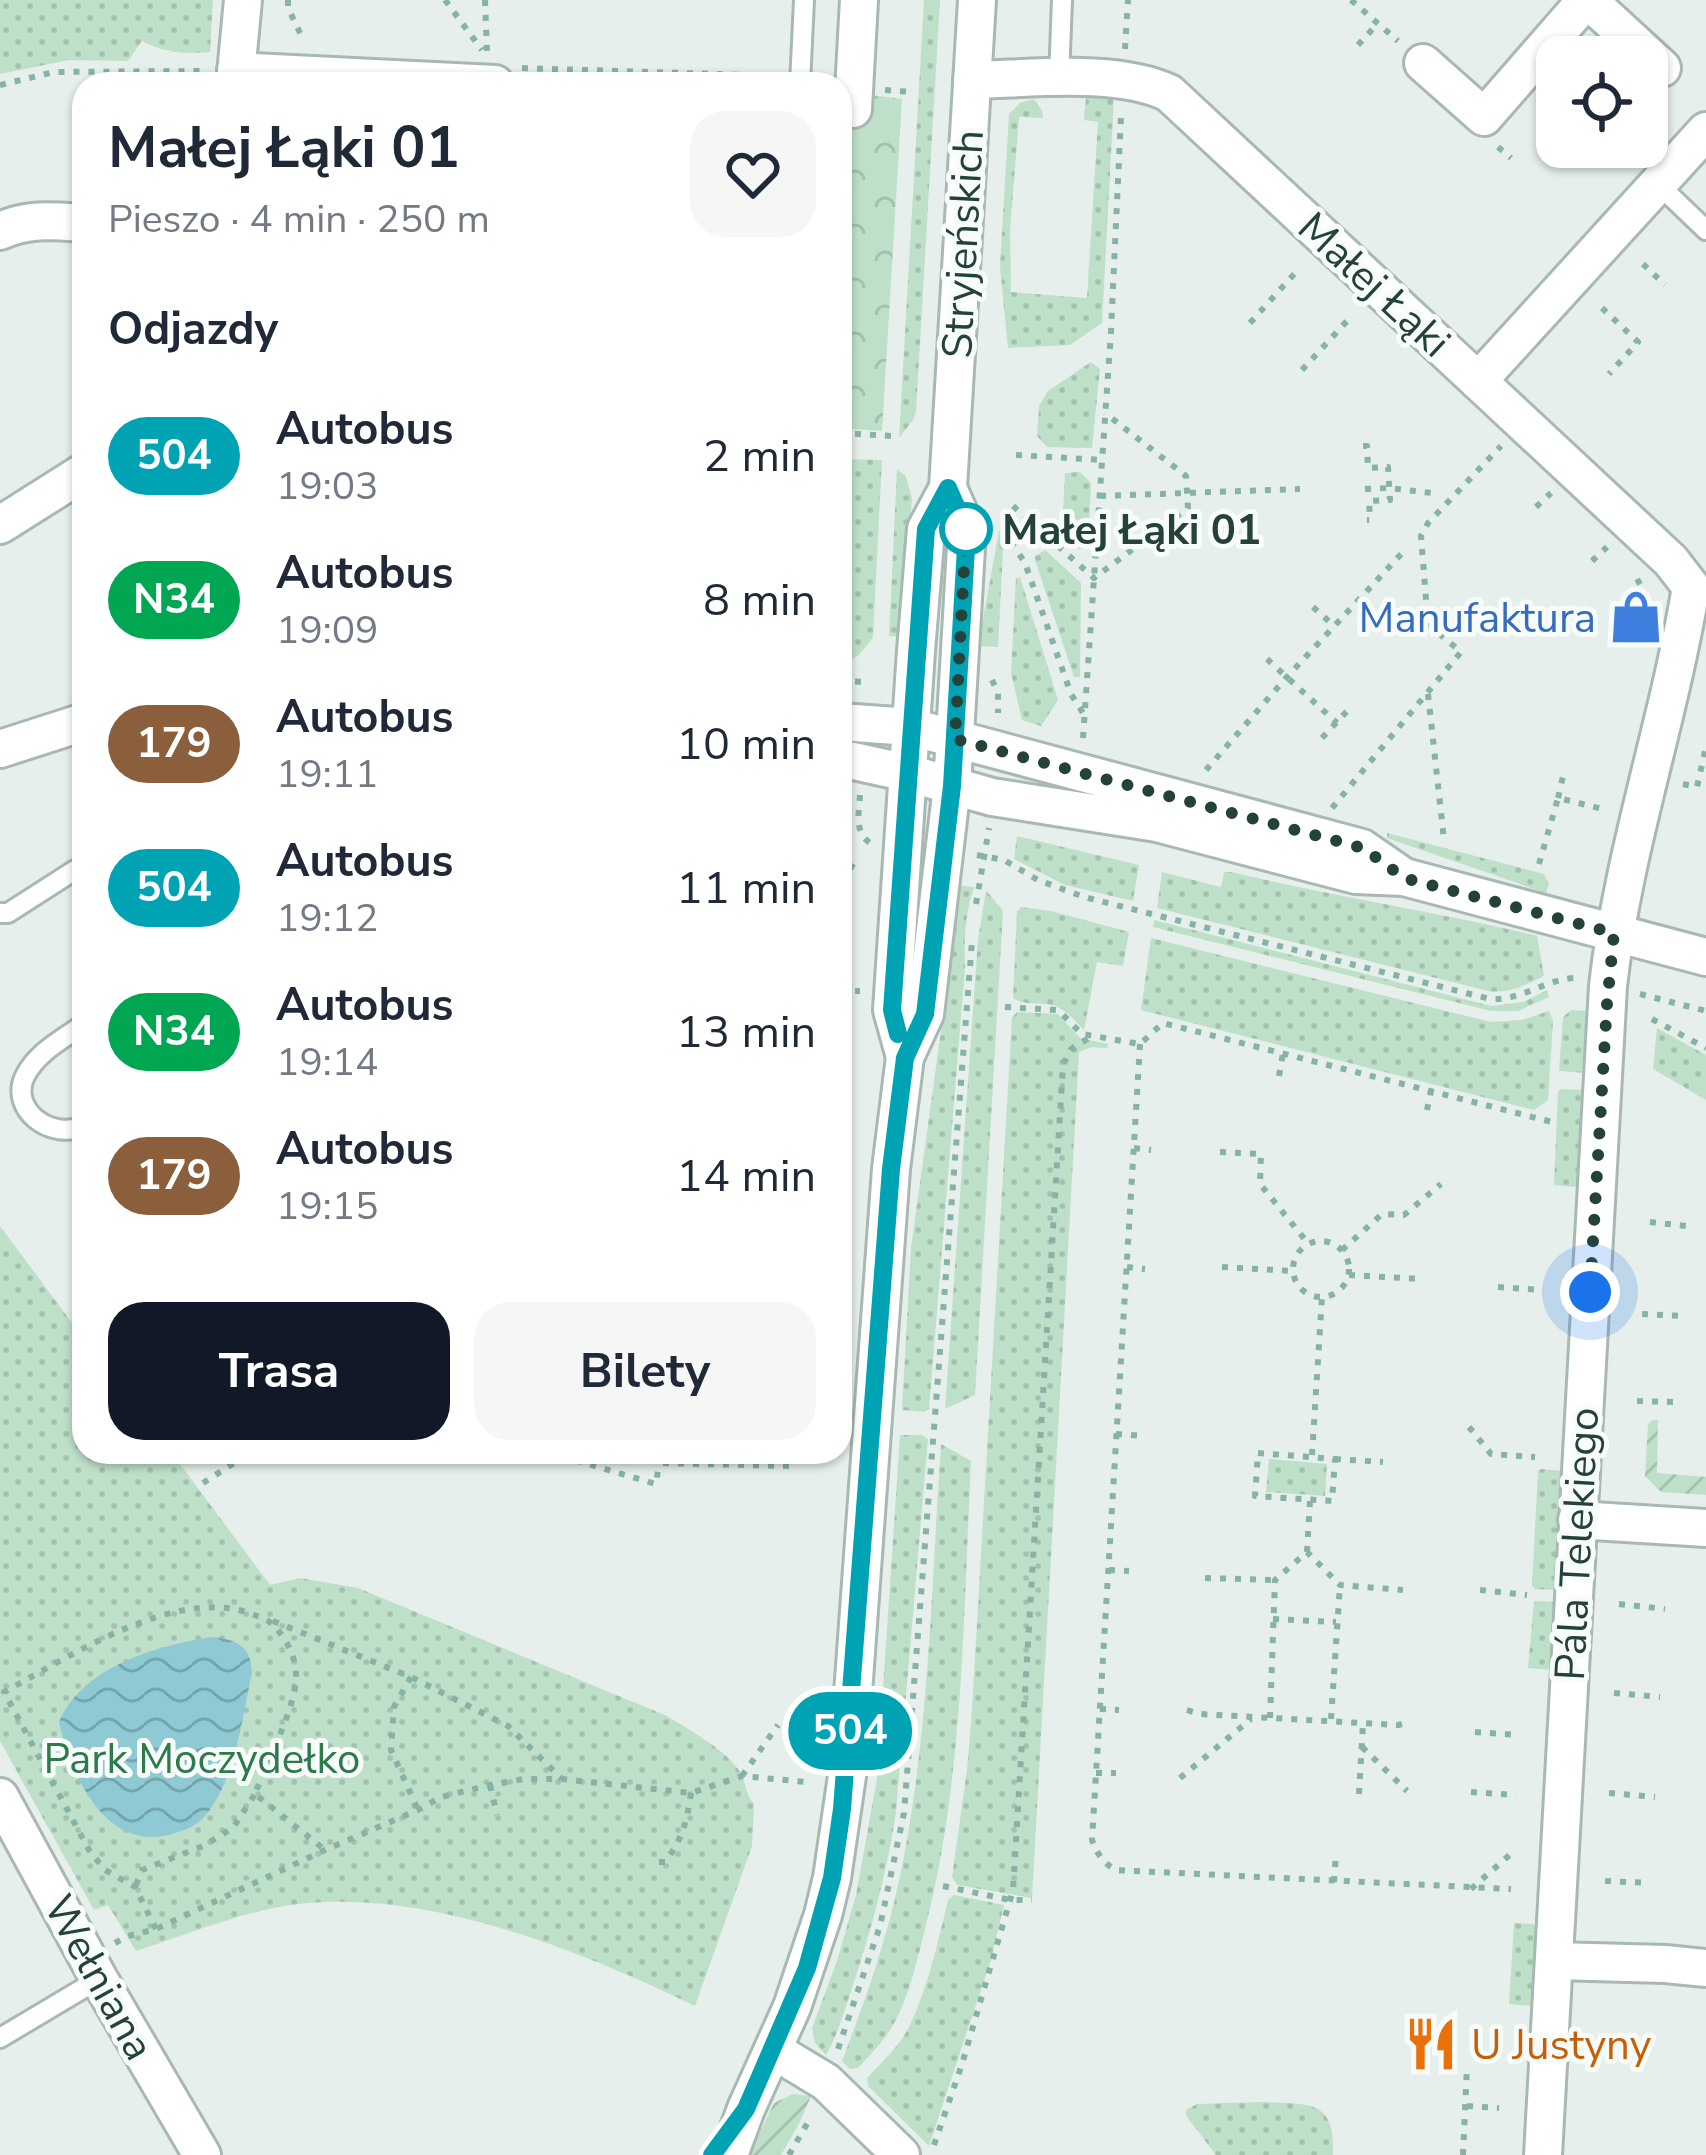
<!DOCTYPE html>
<html lang="pl">
<head>
<meta charset="utf-8">
<style>
	:root { --surface:#fff; --page:#f6f6f7; --text:#1f2937; --muted:#747a83; --accent:#111827 }
	body { margin:0; font-family:"Nunito Sans",sans-serif; background:var(--page); color:var(--text); height:100vh; display:flex; flex-direction:column; font-size:45px; white-space:nowrap }
	* { box-sizing:border-box; margin:0 }
	p { font-size:39px; color:var(--muted) }
	.icon { flex:none; width:66px; height:66px; fill:none; stroke:currentColor; stroke-width:2; stroke-linecap:round; stroke-linejoin:round }
	.map { position:relative; flex:1; overflow:hidden }
	.details { position:absolute; left:72px; top:72px; width:780px; height:1392px; display:flex; flex-direction:column; background:var(--surface); border-radius:36px; box-shadow:0 3px 9px #0004 }
	.details>* { flex:none }
	.badge { padding:0 24px; border-radius:39px; font-size:42px; line-height:78px }
	.tools { position:absolute; left:1536px; top:36px; display:grid; gap:24px }
	.tools a { display:grid; place-items:center; width:132px; height:132px; border-radius:24px; background:var(--surface); box-shadow:0 3px 9px #0004; font-size:60px }
	.you { position:absolute; width:60px; height:60px; margin:-30px; border:9px solid #fff; border-radius:50%; background:#1a73e8; box-shadow:0 0 0 18px #1a73e833 }
	.map>.badge { position:absolute; translate:-50% -50%; box-shadow:0 0 0 6px #fff }
	h2 { padding:0 36px; font-size:45px; line-height:108px }
	.round { display:grid; place-items:center; flex:none; width:126px; height:126px; border-radius:36px; background:var(--page) }
	.summary { display:flex; align-items:center; justify-content:space-between; height:204px; padding:0 36px }
	h1 { font-size:57px; font-weight:700; line-height:90px }
	.action { display:flex; gap:24px; margin-top:auto; padding:24px 36px }
	.action a { flex:1; height:138px; border-radius:36px; background:var(--accent); color:#fff; font-size:48px; font-weight:700; line-height:138px; text-align:center }
	.action a+a { background:var(--page); color:var(--text) }
	ul { padding:0; list-style:none }
	li { display:flex; align-items:center; gap:36px; height:144px; padding:0 36px }
	li div { flex:1 }
	li b { display:block; font-size:45px }
	li em { font-style:normal }
	li .badge { min-width:132px; font-weight:700; text-align:center }
	.map>svg:first-child { display:block }
</style>
</head>
<body>
<div class="map">
<svg width="1706" height="2155" viewBox="0 0 1706 2155">
	<defs>
		<pattern id="grass-dots" width="8" height="8" patternUnits="userSpaceOnUse" patternTransform="scale(3)"><rect width="8" height="8" fill="#bfe0c8"/><path d="M2 2h.1M6 6h.1" fill="none" stroke="#a4c1ad" stroke-width="1.8" stroke-linecap="round"/></pattern>
		<pattern id="forest-crowns" width="20" height="18" patternUnits="userSpaceOnUse" patternTransform="scale(3)"><rect width="20" height="18" fill="#bfe0c8"/><path d="M2 6a3 3 0 1 1 6 0M12 15a3 3 0 1 1 6 0" fill="none" stroke="#a4c1ad"/></pattern>
		<pattern id="garden-furrows" width="10" height="10" patternUnits="userSpaceOnUse" patternTransform="scale(3)"><rect width="10" height="10" fill="#bfe0c8"/><path d="M-1 1l2-2M0 10L10 0M9 11l2-2" fill="none" stroke="#a4c1ad"/></pattern>
		<pattern id="water-waves" width="16" height="10" patternUnits="userSpaceOnUse" patternTransform="scale(3)"><rect width="16" height="10" fill="#8ec9d4"/><path d="M0 5q4-4 8 0t8 0" fill="none" stroke="#74a5ad"/></pattern>
	</defs>
	<rect width="100%" height="100%" fill="#e6efeb"/>
	<g fill="url(#grass-dots)">
		<path d="M0,0H213L210,52C185,54 165,53 142,41L128,61L69,60L0,74Z"/>
		<polygon points="924,0 940,0 916,411 913,420 899,438"/>
		<polygon points="1086,97 1114,98 1102,323 1070,345 1008,348 1000,267 1009,114 1020,103 1033,99 1042,110 1043,118 1019,117 1010,231 1011,292 1087,298 1098,122 1084,120"/>
		<polygon points="1091,362 1100,369 1092,448 1047,447 1037,436 1039,406 1048,391"/>
		<path d="M840,459L882,460L873,637C865,649 855,662 840,663Z"/>
		<polygon points="897,469 906,477 912,498 902,637 889,636"/>
		<polygon points="1080,472 1091,483 1088,548 1079,549 1074,544 1074,536 1062,535 1065,473"/>
		<polygon points="999,531 1004,531 998,647 978,646"/>
		<polygon points="1045,550 1081,583 1080,677 1074,677 1034,557"/>
		<polygon points="1020,577 1058,700 1041,726 1022,720 1011,673 1016,578"/>
		<polygon points="1387,833 1544,874 1549,884 1546,893 1387,838"/>
		<polygon points="1017,836 1139,865 1133,901 1065,885 1014,859"/>
		<path d="M1162,872L1221,887L1224,872H1232C1333,897 1436,911 1537,936L1544,976C1525,985 1510,994 1488,991L1157,908Z"/>
		<path d="M961,886L974,887C965,914 964,940 965,968L929,1409L924,1412L902,1410L911,1248Z"/>
		<polygon points="986,890 1003,911 975,1395 945,1409 978,940"/>
		<path d="M1021,907L1051,911L1129,932L1123,966L1097,962L1084,1030C1075,1021 1066,1009 1052,1005C1038,1002 1025,1006 1013,998L1017,911Z"/>
		<polygon points="1154,920 1491,1006 1523,1002 1547,990 1549,997 1518,1011 1491,1011 1153,927"/>
		<polygon points="1151,938 1491,1022 1522,1020 1549,1011 1553,1021 1548,1100 1534,1110 1141,1010"/>
		<polygon points="1571,1010 1589,1011 1586,1073 1559,1071 1563,1017"/>
		<polygon points="1017,1012 1058,1014 1080,1038 1108,1044 1107,1048 1092,1047 1079,1052 1032,1898 957,1885 952,1877 967,1770 972,1710 1012,1018"/>
		<polygon points="1657,1028 1706,1055 1706,1100 1653,1069"/>
		<polygon points="1561,1089 1585,1090 1580,1184 1575,1187 1554,1185 1558,1092"/>
		<path d="M0,1226L84,1339V1452H171L270,1585L300,1578L358,1588L667,1716C688,1729 724,1749 738,1769C747,1781 744,1793 754,1804L752,1846L695,2006C574,1947 404,1879 269,1909C224,1919 180,1937 136,1951L108,1905L94,1910L0,1741Z"/>
		<path d="M900,1435H922L928,1439L896,1812C887,1871 872,1928 853,1985C845,2009 838,2034 826,2055L815,2043L812,2028L837,1961L856,1895L877,1779Z"/>
		<path d="M941,1444L971,1461C963,1618 964,1777 925,1929C917,1961 909,1997 893,2025C884,2041 870,2055 858,2068L850,2069L842,2061C863,2006 883,1951 896,1894C929,1752 931,1590 941,1444Z"/>
		<polygon points="1269,1459 1327,1464 1325,1496 1266,1492"/>
		<polygon points="1541,1469 1563,1471 1558,1590 1535,1589 1532,1586 1538,1471"/>
		<polygon points="1534,1601 1557,1602 1553,1664 1550,1670 1528,1668"/>
		<path d="M954,1895L1004,1905L991,1960L929,2146L868,2086L867,2078C882,2062 899,2047 909,2027C928,1988 938,1942 948,1900Z"/>
		<polygon points="1514,1923 1533,1924 1539,1929 1535,2003 1532,2006 1509,2004"/>
		<path d="M1264,2102C1311,2105 1335,2099 1333,2155H1216L1187,2117L1186,2110L1197,2104Z"/>
	</g>
	<polygon fill="url(#forest-crowns)" points="863,94 902,99 882,431 840,428 840,128 862,128"/>
	<g fill="url(#garden-furrows)">
		<polygon points="1653,1420 1658,1420 1657,1473 1706,1477 1706,1495 1661,1492 1645,1476 1648,1424"/>
		<polygon points="793,2094 811,2096 799,2124 781,2155 749,2155 774,2103"/>
	</g>
	<path fill="url(#water-waves)" d="M211,1637C235,1639 251,1645 252,1672C243,1715 234,1788 201,1820C193,1828 179,1832 168,1835C104,1851 70,1772 59,1722C83,1666 157,1646 211,1637Z"/>
	<g fill="none" stroke-linecap="round" stroke-linejoin="round">
		<defs>
			<g id="service">
				<polyline points="1059,78 1062,0"/>
				<polyline points="800,84 804,0"/>
				<polyline points="1659,185 1706,230"/>
				<polyline points="0,913 8,913 75,870"/>
				<path d="M84,1024C63,1039 37,1052 25,1076C9,1109 50,1141 84,1126"/>
				<polyline points="0,2038 99,1979"/>
			</g>
			<g id="minor">
				<polyline points="1588,0 1662,68"/>
				<polyline points="1423,63 1484,117 1586,0"/>
				<polyline points="236,71 495,84"/>
				<path d="M972,80C1031,79 1116,68 1169,93L1478,381L1706,131"/>
				<polyline points="235,84 243,0"/>
				<polyline points="840,108 853,109 859,0"/>
				<path d="M0,231C28,218 54,221 84,223"/>
				<path d="M1478,381L1671,561L1691,587C1669,721 1623,851 1608,986L1543,2155"/>
				<polyline points="0,525 84,472"/>
				<polyline points="840,722 911,727 1362,848 1404,877"/>
				<polyline points="0,749 84,722"/>
				<polyline points="840,758 908,773 992,797 1157,823 1356,875 1404,877 1706,957"/>
				<polyline points="1577,1520 1706,1528"/>
				<polyline points="0,1797 99,1979 202,2155"/>
				<polyline points="1554,1961 1665,1964 1706,1968"/>
				<polyline points="773,2050 826,2082 901,2155"/>
			</g>
			<g id="tertiary">
				<polyline points="905,1057 892,1010 916,651 926,529 948,488 977,0"/>
				<polyline points="729,2155 746,2109 792,2007 823,1915 832,1878 847,1776 891,1169 905,1057 925,1014 952,786 967,531 948,488"/>
			</g>
		</defs>
		<use href="#service" stroke="#a8b8b2" stroke-width="24"/>
		<use href="#minor" stroke="#a8b8b2" stroke-width="42"/>
		<use href="#tertiary" stroke="#a8b8b2" stroke-width="42"/>
		<g stroke="#86b3a5" stroke-width="6" stroke-dasharray="6 9" stroke-linecap="butt">
			<polyline points="288,0 288,8 303,39"/>
			<polyline points="445,0 482,50"/>
			<polyline points="485,0 487,52"/>
			<polyline points="1351,0 1398,41"/>
			<polyline points="1358,45 1378,23"/>
			<polyline points="1125,49 1128,0"/>
			<polyline points="522,68 778,76"/>
			<polyline points="0,85 54,72 205,71"/>
			<polyline points="885,90 911,92"/>
			<polyline points="1498,147 1511,158"/>
			<polyline points="1643,264 1665,285"/>
			<polyline points="1602,308 1638,342 1609,374"/>
			<polyline points="1250,323 1295,273"/>
			<polyline points="1302,370 1347,321"/>
			<polyline points="840,433 892,436"/>
			<polyline points="1363,446 1367,446 1368,468 1388,467 1390,500 1369,501 1370,520 1367,520"/>
			<polyline points="1016,455 1102,460"/>
			<polyline points="1365,489 1389,488 1432,493"/>
			<polyline points="1100,496 1300,489"/>
			<polyline points="1013,506 1094,578 1188,508 1186,476 1105,413"/>
			<polyline points="1536,507 1551,493"/>
			<polyline points="1011,542 1025,563 1071,694 1083,713"/>
			<polyline points="1592,561 1607,547"/>
			<polyline points="1637,579 1644,591 1650,616"/>
			<polyline points="1313,607 1333,625"/>
			<polyline points="1267,659 1337,723"/>
			<polyline points="840,667 851,667"/>
			<polyline points="992,680 998,693 998,713"/>
			<polyline points="840,681 868,682"/>
			<polyline points="1428,694 1444,840"/>
			<polyline points="1083,738 1111,331 1121,116"/>
			<polyline points="1322,738 1349,709"/>
			<polyline points="1206,770 1286,678 1405,550"/>
			<polyline points="1683,784 1697,787 1706,747"/>
			<path d="M860,795C859,812 854,832 870,843"/>
			<polyline points="1558,798 1564,772"/>
			<polyline points="1332,808 1461,652 1428,624 1421,536 1428,523 1501,446"/>
			<polyline points="840,844 845,845"/>
			<path d="M977,855L1004,860L1038,880L1084,897L1490,999C1521,1001 1544,980 1574,978"/>
			<polyline points="1539,864 1558,798 1607,810"/>
			<polyline points="840,880 849,871 857,857"/>
			<polyline points="976,904 989,828"/>
			<polyline points="840,991 860,991"/>
			<polyline points="1640,994 1706,1011"/>
			<polyline points="1005,1007 1056,1010 1061,1013 1082,1034 1140,1044 1163,1023 1552,1122"/>
			<polyline points="1652,1019 1706,1048"/>
			<path d="M1140,1044L1092,1840C1097,1854 1103,1862 1115,1870L1511,1889"/>
			<polyline points="840,1063 846,1060"/>
			<polyline points="1279,1076 1283,1053"/>
			<polyline points="1427,1110 1431,1091"/>
			<polyline points="1134,1148 1151,1150"/>
			<polyline points="1220,1152 1261,1154 1260,1184 1307,1242"/>
			<polyline points="1650,1222 1686,1226"/>
			<circle cx="1321" cy="1269" r="28"/>
			<polyline points="1342,1250 1382,1214 1404,1215 1441,1184"/>
			<polyline points="1127,1267 1145,1269"/>
			<polyline points="1222,1267 1293,1271"/>
			<polyline points="1349,1275 1421,1279"/>
			<polyline points="1498,1287 1543,1290"/>
			<polyline points="1642,1314 1681,1316"/>
			<polyline points="1637,1401 1676,1402"/>
			<polyline points="1469,1427 1491,1454 1535,1457"/>
			<polyline points="1116,1434 1145,1436"/>
			<polyline points="547,1452 656,1484 659,1463"/>
			<polyline points="659,1452 659,1463 789,1466"/>
			<polygon points="1258,1453 1335,1459 1332,1501 1255,1496"/>
			<polyline points="1312,1455 1322,1297"/>
			<polyline points="1335,1459 1383,1462"/>
			<polyline points="203,1483 251,1452"/>
			<polyline points="1307,1552 1310,1500"/>
			<polyline points="1109,1570 1129,1571"/>
			<polyline points="1205,1578 1275,1580"/>
			<polyline points="1480,1590 1527,1595"/>
			<polyline points="1619,1604 1665,1609"/>
			<polyline points="1273,1619 1336,1622"/>
			<polyline points="273,1621 411,1677 508,1726 562,1779"/>
			<polyline points="411,1677 394,1707 391,1750 418,1810"/>
			<polyline points="1614,1693 1660,1697"/>
			<polyline points="1100,1709 1119,1710"/>
			<polyline points="1187,1710 1200,1714 1398,1725 1410,1722"/>
			<polyline points="1270,1718 1275,1580 1307,1552 1340,1585 1403,1590"/>
			<polyline points="1331,1719 1340,1585"/>
			<polyline points="1475,1732 1519,1735"/>
			<polyline points="1362,1747 1407,1791"/>
			<polyline points="1096,1773 1116,1773"/>
			<polyline points="742,1776 778,1725"/>
			<polyline points="1180,1778 1251,1719"/>
			<polyline points="490,1785 497,1815"/>
			<polyline points="1471,1792 1516,1795"/>
			<polyline points="1609,1793 1655,1797"/>
			<polyline points="1359,1794 1363,1723"/>
			<path d="M659,1862H665C682,1840 687,1821 691,1793"/>
			<polyline points="1605,1881 1650,1883"/>
			<polyline points="1334,1882 1336,1853"/>
			<polyline points="136,1885 142,1870 203,1846 233,1828 255,1794"/>
			<polyline points="943,1886 1010,1900 1032,1900"/>
			<polyline points="1471,1889 1513,1852"/>
			<path d="M156,1929L135,1887L105,1870L89,1850L4,1692C69,1657 171,1589 246,1612C259,1617 268,1618 277,1629C289,1644 297,1660 296,1680C293,1713 267,1762 255,1794L325,1850"/>
			<polyline points="115,1943 128,1936 156,1929 325,1850 418,1810 441,1797 490,1785 524,1779 562,1779 691,1793 742,1776 806,1782"/>
			<polyline points="838,2049 880,1926 904,1813 972,941"/>
			<polyline points="1467,2106 1499,2108"/>
			<polyline points="934,2145 962,2064 1013,1890 1063,1065 1071,1049 1092,1036"/>
			<polyline points="789,2155 811,2117"/>
			<polyline points="1463,2155 1467,2066"/>
		</g>
		<use href="#service" stroke="#fff" stroke-width="18"/>
		<use href="#minor" stroke="#fff" stroke-width="36"/>
		<use href="#tertiary" stroke="#fff" stroke-width="36"/>
	</g>
	<g fill="none" stroke-linecap="round" stroke-linejoin="round">
		<defs>
			<polyline id="line" points="712,2155 746,2109 807,1968 832,1878 842,1809 891,1169 905,1058 925,1014 952,786 967,531 948,488 926,529 892,1010 898,1034"/>
		</defs>
		<use href="#line" stroke="#fff" stroke-width="27"/>
		<use href="#line" stroke="#00a3b4" stroke-width="18"/>
		<polyline stroke="#24423a" stroke-width="12" stroke-dasharray="0 21.6" points="966,529 955,739 1363,848 1404,878 1614,933 1607,1004 1590,1292"/>
	</g>
	<defs>
		<symbol id="shop-bare" viewBox="-9 -9 18 18"><path d="M-5-2.5h2.3a2.7 3.5 0 0 1 5.4 0H5L5.5 6h-11ZM-1.5-2.5h3a1.5 2.3 0 0 0-3 0Z" fill="#3f7fe0" stroke="#f7fbf9" stroke-width="2.5" paint-order="stroke"/></symbol>
		<symbol id="restaurant-bare" viewBox="-9 -9 18 18"><path d="M-5-6h1v4h1v-4h1v4h1v-4h1v5L-1.5 .5V6h-2V.5L-5-1ZM5-6V6H3V1.5H1.5Q1.5-4 5-6Z" fill="#e8710a" stroke="#f7fbf9" stroke-width="2.5" paint-order="stroke"/></symbol>
	</defs>
	<g fill-rule="evenodd">
		<use href="#shop-bare" x="1598" y="579" width="76" height="76"/>
		<use href="#restaurant-bare" x="1393" y="2006" width="76" height="76"/>
	</g>
	<circle fill="#fff" stroke="#00a3b4" stroke-width="6" cx="966" cy="529" r="24"/>
	<g text-anchor="middle" stroke-width="10" stroke-linejoin="round" paint-order="stroke">
		<g font-size="42" fill="#24423a" stroke="#f7fbf9">
			<text transform="translate(962 244) rotate(-87)" y="15">Stryjeńskich</text>
			<text transform="translate(1375 284) rotate(43)" y="15">Małej Łąki</text>
			<text transform="translate(1576 1544) rotate(-87)" y="15">Pála Telekiego</text>
			<text transform="translate(100 1977) rotate(61)" y="15">Wełniana</text>
		</g>
		<g font-size="42" font-weight="bold" fill="#24423a" stroke="#f7fbf9" text-anchor="start">
			<text x="1002" y="544">Małej Łąki 01</text>
		</g>
		<g font-size="42" fill="#366cbe" stroke="#f7fbf9" text-anchor="end">
			<text x="1596" y="632">Manufaktura</text>
		</g>
		<g font-size="42" fill="#2d7a4b" stroke="#f7fbf9">
			<text x="202" y="1773">Park Moczydełko</text>
		</g>
		<g font-size="42" fill="#c56008" stroke="#f7fbf9" text-anchor="start">
			<text x="1471" y="2059">U Justyny</text>
		</g>
	</g>
</svg>
<div class="tools">
<a><svg class="icon" aria-label="locate" viewBox="0 0 24 24"><circle cx="12" cy="12" r="6"/><path d="M12 2v4M12 18v4M2 12h4M18 12h4"/></svg></a>
</div>
<div class="you" style="left:1590px;top:1292px"></div>
<b class="badge" style="left:850px;top:1731px;background:#00a3b4;color:#fff">504</b>
<section class="details">
<div class="summary"><div><h1>Małej Łąki 01</h1><p>Pieszo · 4 min · 250 m</p></div><a class="round"><svg class="icon" aria-label="heart" viewBox="0 0 24 24"><path d="M12 20l-8-8c-3-5 5-10 8-4 3-6 11-1 8 4z"/></svg></a></div>
<h2>Odjazdy</h2>
<ul>
<li><span class="badge" style="background:#00a3b4;color:#fff">504</span><div><b>Autobus</b><p>19:03</p></div><em>2 min</em></li>
<li><span class="badge" style="background:#00a651;color:#fff">N34</span><div><b>Autobus</b><p>19:09</p></div><em>8 min</em></li>
<li><span class="badge" style="background:#8b5e3c;color:#fff">179</span><div><b>Autobus</b><p>19:11</p></div><em>10 min</em></li>
<li><span class="badge" style="background:#00a3b4;color:#fff">504</span><div><b>Autobus</b><p>19:12</p></div><em>11 min</em></li>
<li><span class="badge" style="background:#00a651;color:#fff">N34</span><div><b>Autobus</b><p>19:14</p></div><em>13 min</em></li>
<li><span class="badge" style="background:#8b5e3c;color:#fff">179</span><div><b>Autobus</b><p>19:15</p></div><em>14 min</em></li>
</ul>
<div class="action"><a>Trasa</a><a>Bilety</a></div>
</section>
</div>
</body>
</html>
